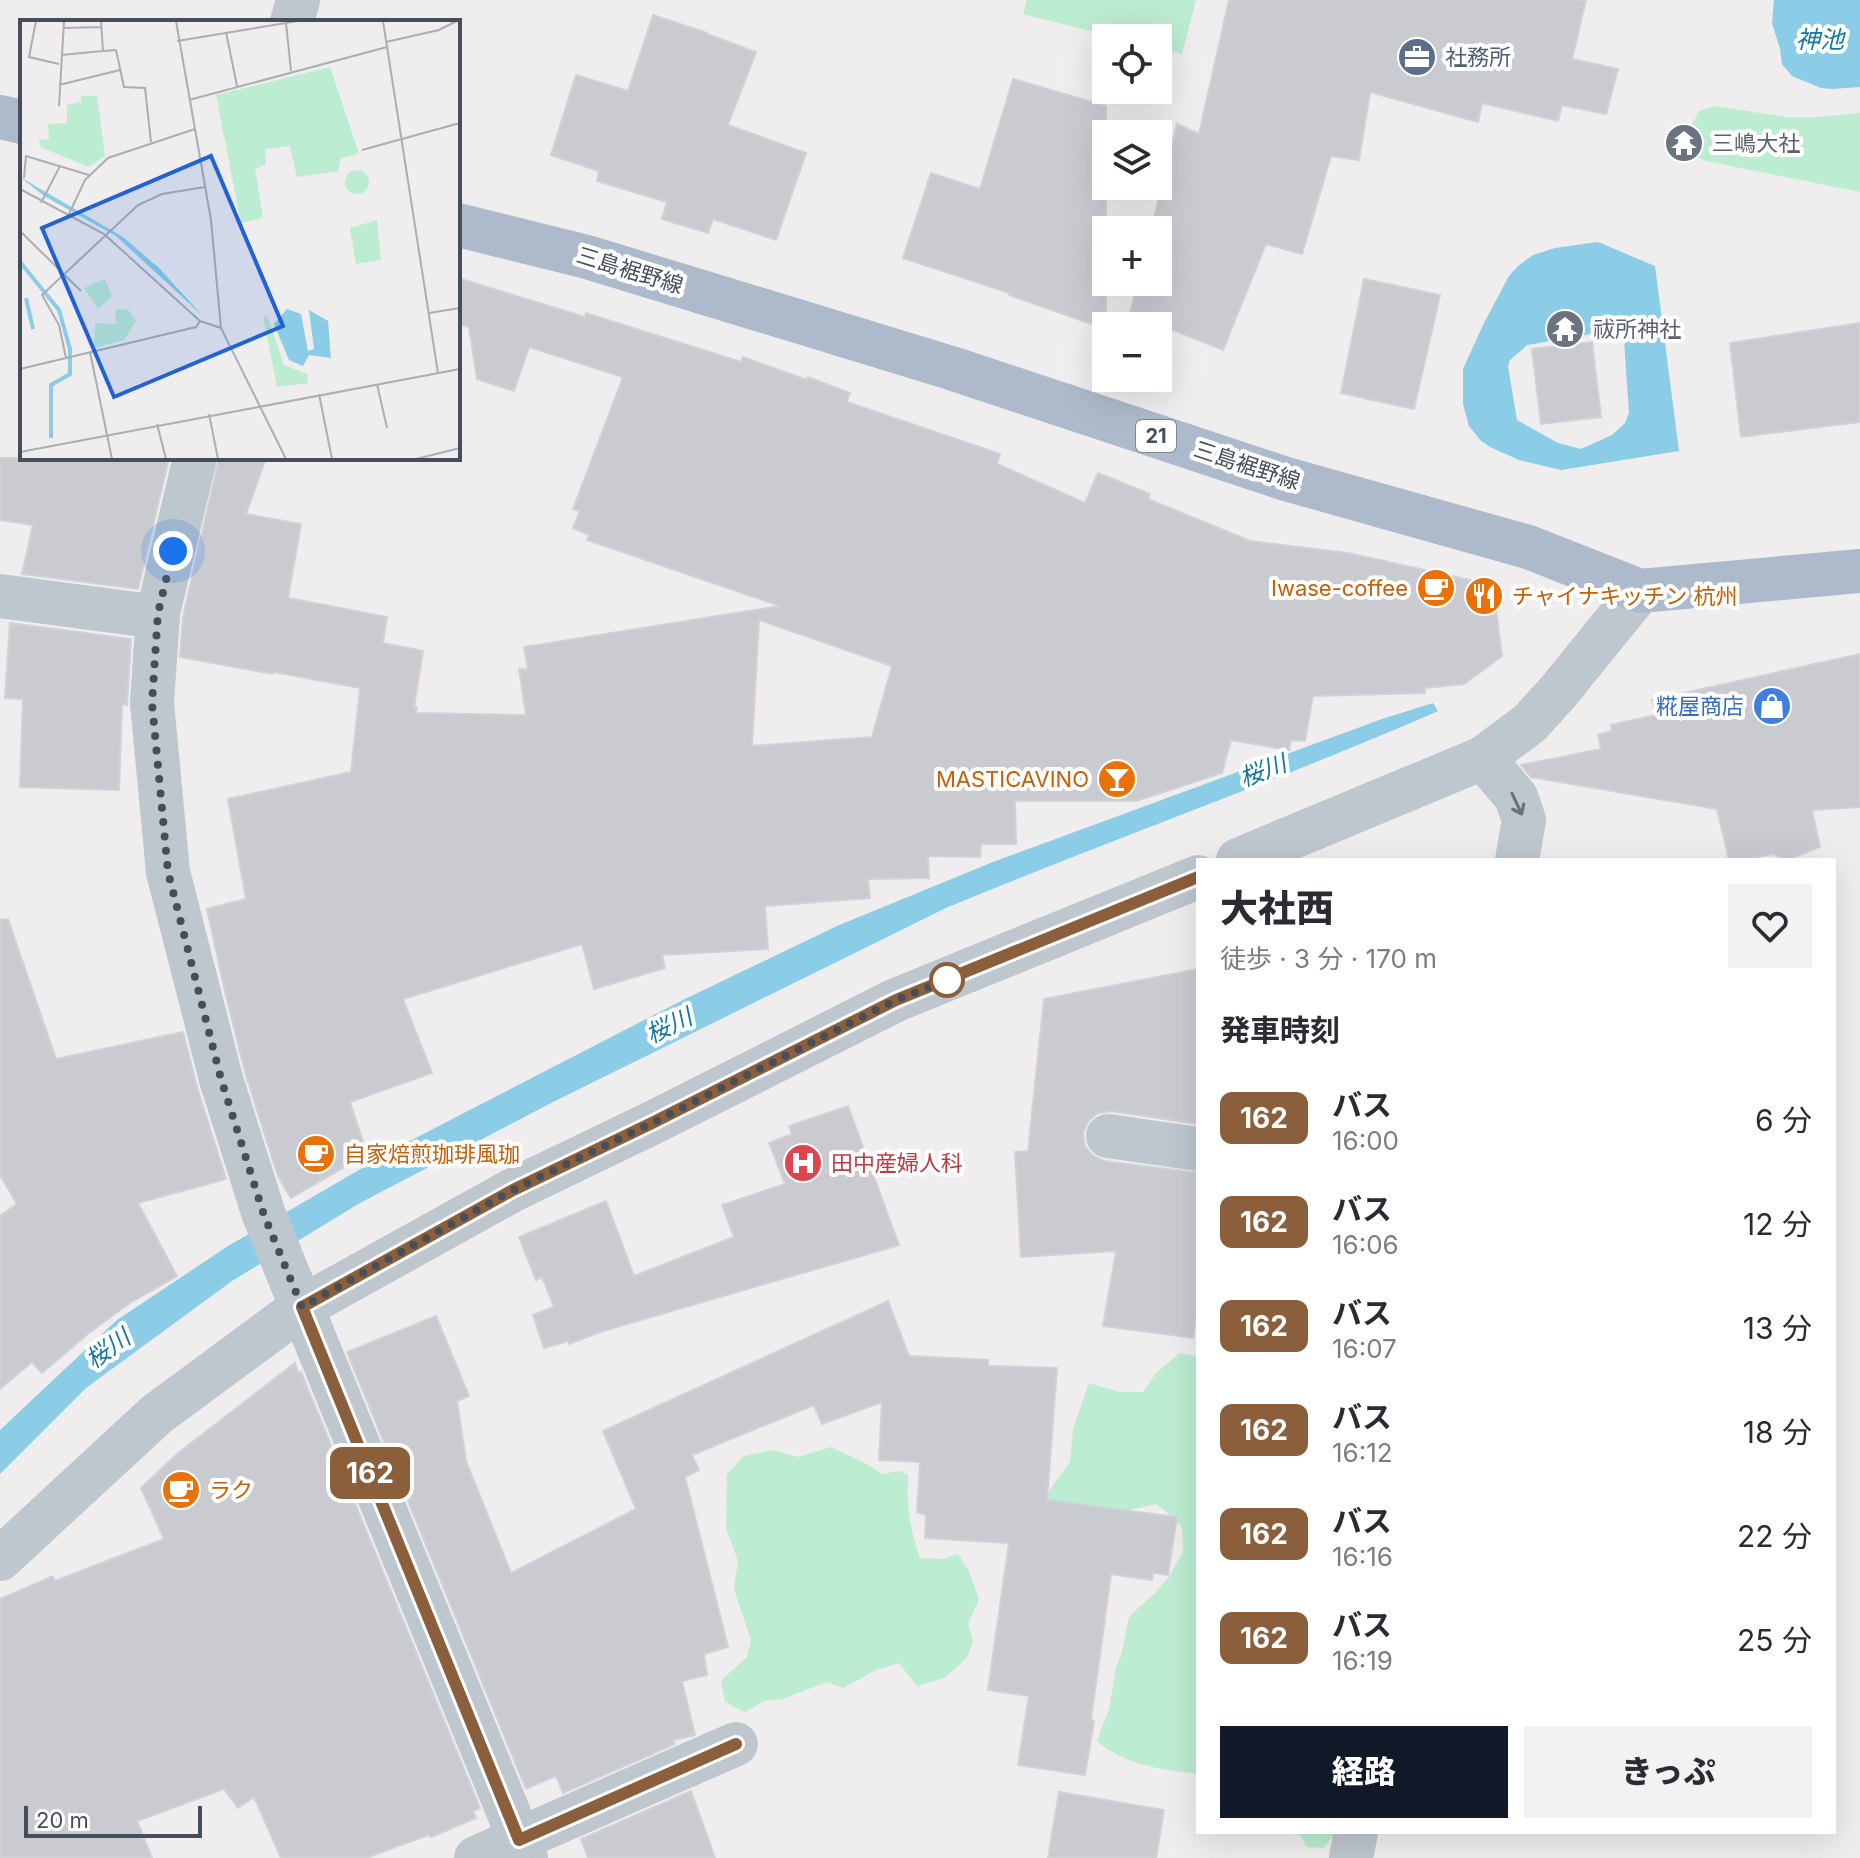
<!DOCTYPE html>
<html lang="ja">
<head>
<meta charset="utf-8">
<style>
	:root { --surface:#fff; --page:#f2f2f3; --text:#2b2b33; --muted:#7c7c81; --accent:#111827 }
	body { margin:0; font-family:Inter,"Noto Sans JP",sans-serif; background:var(--page); color:var(--text); height:100vh; display:flex; flex-direction:column; font-size:30px; white-space:nowrap }
	* { box-sizing:border-box; margin:0 }
	p { font-size:26px; color:var(--muted) }
	.icon { flex:none; width:44px; height:44px; fill:none; stroke:currentColor; stroke-width:2; stroke-linecap:round; stroke-linejoin:round }
	.map { position:relative; flex:1; overflow:hidden }
	.side { position:absolute; left:1196px; top:858px; width:640px; height:976px; display:flex; flex-direction:column; background:var(--surface); border-radius:0px; box-shadow:0 8px 32px #0002 }
	.side>* { flex:none }
	.badge { padding:0 16px; border-radius:12px; font-size:28px; line-height:52px }
	.tools { position:absolute; left:1092px; top:24px; display:grid; gap:16px }
	.tools a { display:grid; place-items:center; width:80px; height:80px; border-radius:0px; background:var(--surface); box-shadow:0 8px 32px #0002; font-size:40px }
	.scale { position:absolute; left:24px; bottom:20px; width:178px; box-sizing:border-box; padding-left:8px; border:4px solid #464f59; border-top:0; font-size:22px; line-height:28px; white-space:nowrap; color:#464f59; -webkit-text-stroke:6px #fff; paint-order:stroke }
	.you { position:absolute; width:40px; height:40px; margin:-20px; border:6px solid #fff; border-radius:50%; background:#1a73e8; box-shadow:0 0 0 12px #1a73e833 }
	.map>.badge { position:absolute; translate:-50% -50%; box-shadow:0 0 0 4px #fff }
	h2 { padding:0 24px; font-size:30px; line-height:72px }
	.round { display:grid; place-items:center; flex:none; width:84px; height:84px; border-radius:0px; background:var(--page) }
	.summary { display:flex; align-items:center; justify-content:space-between; height:136px; padding:0 24px }
	h1 { font-size:38px; font-weight:800; line-height:60px }
	.cta { display:flex; gap:16px; margin-top:auto; padding:16px 24px }
	.cta a { flex:1; height:92px; border-radius:0px; background:var(--accent); color:#fff; font-size:32px; font-weight:800; line-height:92px; text-align:center }
	.cta a+a { background:var(--page); color:var(--text) }
	ul { padding:0; list-style:none }
	li { display:flex; align-items:center; gap:24px; height:104px; padding:0 24px }
	li div { flex:1 }
	li b { display:block; font-size:30px }
	li em { font-style:normal }
	li .badge { min-width:88px; font-weight:700; text-align:center }
	.map>svg:first-child { display:block }
</style>
</head>
<body>
<div class="map">
<svg width="1860" height="1858" viewBox="0 0 1860 1858">
	<rect width="100%" height="100%" fill="#efeded"/>
	<g fill="#bcecd2">
		<polygon points="1027,0 1196,0 1182,54 1158,48 1158,38 1119,38 1023,14"/>
		<polygon points="1716,106 1785,117 1817,117 1860,113 1860,192 1706,161 1693,155 1686,145 1688,133 1699,111"/>
		<path d="M1180,1353L1198,1357V1774C1161,1769 1126,1766 1097,1741L1109,1709L1116,1668L1121,1656L1129,1617L1156,1592L1170,1575L1183,1552L1182,1527L1173,1517L1156,1504L1125,1511L1049,1509L1044,1498L1070,1462L1073,1429L1089,1383L1119,1392H1143L1156,1373Z"/>
		<path d="M831,1447L867,1464L882,1474L900,1471L908,1475C907,1509 909,1525 920,1558L942,1559L958,1554L968,1569L979,1599L968,1624L973,1642L966,1659L944,1678L917,1686L899,1663L876,1670L843,1688L827,1682L782,1699L764,1701L745,1712L725,1702L721,1681L747,1657L751,1640L734,1589L738,1561L726,1528L727,1474L744,1456L772,1450L798,1457Z"/>
		<polygon points="1298,1832 1336,1832 1324,1848 1307,1847"/>
	</g>
	<g fill="#8bcde7" fill-rule="evenodd">
		<polygon points="1774,0 1860,0 1860,87 1832,89 1821,88 1792,76 1782,64 1780,49 1772,23"/>
		<path d="M1598,242L1655,266L1679,451L1561,470L1519,460L1490,447L1481,441L1469,426L1463,404V369L1484,323L1509,276L1518,266L1533,255L1555,248ZM1603,332L1624,340L1629,413L1625,423L1612,435L1581,449L1558,443L1517,420L1508,366L1510,360L1527,345Z"/>
		<path d="M1433,703L1438,711C1276,782 1109,840 946,908L555,1101L360,1203L232,1281L86,1388L0,1474V1430L117,1320L228,1246L402,1145L685,999L837,926L993,862L1382,719Z"/>
	</g>
	<g fill="#cacbd1" stroke="#d1d2d8" stroke-width="2" fill-rule="evenodd">
		<polygon points="1229,0 1586,0 1572,59 1618,69 1606,114 1562,105 1558,121 1482,103 1478,122 1370,92 1359,160 1331,156 1302,254 1266,244 1223,350 1130,313 1138,282 1158,282 1158,230 1151,230 1177,124 1199,134"/>
		<polygon points="653,15 707,33 707,34 756,52 728,125 806,153 776,240 713,219 708,233 662,219 667,202 597,181 599,171 551,155 576,75 628,91"/>
		<polygon points="1013,79 1106,106 1106,329 1009,295 1010,293 903,258 931,173 980,189"/>
		<path d="M458,278L585,317L586,313L741,362L743,357L807,380L808,377L850,393L847,402L1000,454L997,464L1085,503L1098,473L1150,494L1148,499L1250,541L1348,553L1493,585L1502,656L1464,684L1425,688V693L1313,696L1305,741L1291,740L1289,750L1231,740L1222,773L1136,801H1015L1016,844H981L980,857L928,856L929,878L868,879L870,898L765,906L768,949L662,955L665,968L594,989L582,944L403,999L432,1073L350,1102L367,1154L291,1198L278,1176L245,1072L226,996L207,909L246,899L228,799L351,772L360,688L274,672L273,674L180,657L183,617L219,458H266L246,514L301,524L288,598L387,617L383,643L423,651L414,707H417L416,713L526,715L519,669L528,670L524,647L780,606L587,540L589,535L573,528L580,511L573,509L623,377L529,347L514,391L477,379L469,327L458,324ZM759,620L892,666L872,737L752,746Z"/>
		<polygon points="1364,279 1440,295 1414,409 1341,393"/>
		<polygon points="1860,323 1860,422 1741,437 1730,343"/>
		<polygon points="1592,342 1601,417 1541,424 1532,349"/>
		<polygon points="0,458 169,458 138,589 22,574 33,525 0,520"/>
		<polygon points="10,623 131,639 127,705 122,704 119,790 20,787 23,699 5,698"/>
		<polygon points="1860,654 1860,807 1812,810 1820,847 1787,860 1772,854 1741,860 1729,860 1717,809 1531,777 1521,765 1601,749 1598,735 1612,731 1611,725 1656,715 1652,700"/>
		<polygon points="8,919 56,1059 183,1032 197,1087 226,1179 138,1203 177,1276 130,1303 89,1333 42,1373 32,1362 0,1389 0,1216 17,1204 0,1175 0,920"/>
		<polygon points="1198,969 1198,1124 1111,1111 1098,1113 1089,1120 1083,1133 1085,1146 1092,1155 1104,1161 1198,1173 1198,1307 1193,1338 1103,1326 1116,1251 1021,1257 1015,1152 1028,1151 1044,999"/>
		<polygon points="848,1106 899,1245 603,1331 569,1344 568,1341 544,1348 533,1315 554,1307 542,1277 536,1280 519,1237 606,1201 634,1276 734,1237 722,1205 785,1184 769,1143 792,1134 789,1126"/>
		<polygon points="888,1301 909,1356 988,1360 988,1366 1057,1368 1047,1500 1177,1517 1168,1575 1153,1573 1152,1580 1111,1574 1091,1720 1094,1721 1085,1775 1018,1765 1029,1696 988,1690 1009,1543 925,1538 926,1515 917,1512 920,1462 879,1460 882,1402 822,1424 814,1405 692,1455 699,1470 685,1477 728,1647 704,1654 707,1675 682,1681 695,1735 673,1740 675,1744 563,1793 556,1776 526,1789 347,1352 436,1316 469,1396 457,1401 466,1461 511,1573 636,1509 603,1431"/>
		<polygon points="295,1363 298,1373 301,1372 480,1808 473,1811 476,1818 431,1837 428,1835 366,1858 281,1858 254,1797 238,1808 224,1789 137,1821 152,1858 0,1858 0,1599 53,1576 55,1581 164,1539 141,1488 178,1453"/>
		<polygon points="691,1791 715,1858 588,1858 581,1839"/>
		<polygon points="1059,1792 1164,1810 1156,1858 1048,1858"/>
	</g>
	<g fill="none" stroke-linecap="round" stroke-linejoin="round">
		<g stroke="#bec6ce" stroke-width="44">
			<polyline points="292,22 298,0"/>
			<polyline points="195,458 158,613 152,703 168,872 221,1079 264,1215 508,1811 526,1858"/>
			<polyline points="0,596 158,617"/>
			<polyline points="1483,758 1516,797 1524,820 1517,860"/>
			<polyline points="1238,860 1483,758 1530,723 1558,692 1640,591"/>
			<polyline points="1108,1136 1198,1149"/>
			<polyline points="0,1559 157,1414 302,1307 513,1190 652,1123 896,1000 1198,877"/>
			<polyline points="476,1858 736,1744"/>
			<polyline points="1351,1858 1356,1832"/>
		</g>
		<g stroke="#adbacb" stroke-width="44">
			<polyline points="0,117 22,122"/>
			<polyline points="458,225 587,257 951,368 1286,479 1528,547 1640,591 1860,571"/>
		</g>
	</g>
	<defs><path id="oneway-shaft" d="M-6 0H5M1.5-3L5.5 0L1.5 3" fill="none" stroke-width="1.6" stroke-linecap="round" stroke-linejoin="round" transform="scale(2)"/></defs>
	<use stroke="#6a737c" href="#oneway-shaft" transform="translate(1517 804) rotate(65)"/>
	<g fill="none" stroke-linecap="round" stroke-linejoin="round">
		<defs>
			<polyline id="line" points="736,1744 519,1840 302,1307 513,1190 652,1123 896,1000 1198,877"/>
		</defs>
		<use href="#line" stroke="#fff" stroke-width="18"/>
		<use href="#line" stroke="#8b5e3c" stroke-width="12"/>
		<polyline stroke="#464f59" stroke-width="8" stroke-dasharray="0 14.4" points="173,551 158,613 152,703 168,872 221,1079 264,1215 302,1307 513,1190 652,1123 896,1000 951,978 947,980"/>
	</g>
	<defs>
		<symbol id="office-disc" viewBox="-11 -11 22 22"><circle r="9.5" fill="#5c6f8a" stroke="#fff"/><path d="M-6-3h4V-5.5h4V-3h4V5H-6ZM-1-4.5V-3h2v-1.5ZM-6 0V1H6V0Z" fill="#fff"/></symbol>
		<symbol id="temple-disc" viewBox="-11 -11 22 22"><circle r="9.5" fill="#6b7280" stroke="#fff"/><path d="M0-6L5-2H3V0L6.5 2.5H4V6H1.5V3h-3V6H-4V2.5H-6.5L-3 0V-2H-5Z" fill="#fff"/></symbol>
		<symbol id="cafe-disc" viewBox="-11 -11 22 22"><circle r="9.5" fill="#e8710a" stroke="#fff"/><path d="M-5.5-4.5H6V0H3Q3 3.5 0 3.5H-2.5Q-5.5 3.5-5.5 0ZM3-3.2v2h1.7v-2ZM-6 4.5H4V6H-6Z" fill="#fff"/></symbol>
		<symbol id="restaurant-disc" viewBox="-11 -11 22 22"><circle r="9.5" fill="#e8710a" stroke="#fff"/><path d="M-5-6h1v4h1v-4h1v4h1v-4h1v5L-1.5 .5V6h-2V.5L-5-1ZM5-6V6H3V1.5H1.5Q1.5-4 5-6Z" fill="#fff"/></symbol>
		<symbol id="shop-disc" viewBox="-11 -11 22 22"><circle r="9.5" fill="#3f7fe0" stroke="#fff"/><path d="M-5-2.5h2.3a2.7 3.5 0 0 1 5.4 0H5L5.5 6h-11ZM-1.5-2.5h3a1.5 2.3 0 0 0-3 0Z" fill="#fff"/></symbol>
		<symbol id="bar-disc" viewBox="-11 -11 22 22"><circle r="9.5" fill="#e8710a" stroke="#fff"/><path d="M-6-5H6L.8 .8V4.5H3.5V6h-7V4.5H-.8V.8Z" fill="#fff"/></symbol>
		<symbol id="hospital-disc" viewBox="-11 -11 22 22"><circle r="9.5" fill="#e0444e" stroke="#fff"/><path d="M-5-5h3v3.5h4V-5h3V5h-3V1.5h-4V5h-3Z" fill="#fff"/></symbol>
	</defs>
	<g fill-rule="evenodd">
		<use href="#office-disc" x="1395" y="35" width="44" height="44"/>
		<use href="#temple-disc" x="1662" y="121" width="44" height="44"/>
		<use href="#temple-disc" x="1543" y="307" width="44" height="44"/>
		<use href="#cafe-disc" x="1414" y="566" width="44" height="44"/>
		<use href="#restaurant-disc" x="1462" y="574" width="44" height="44"/>
		<use href="#shop-disc" x="1750" y="684" width="44" height="44"/>
		<use href="#bar-disc" x="1095" y="757" width="44" height="44"/>
		<use href="#cafe-disc" x="294" y="1132" width="44" height="44"/>
		<use href="#hospital-disc" x="781" y="1141" width="44" height="44"/>
		<use href="#cafe-disc" x="159" y="1468" width="44" height="44"/>
	</g>
	<circle fill="#fff" stroke="#8b5e3c" stroke-width="4" cx="947" cy="980" r="16"/>
	<g text-anchor="middle" stroke-width="8" stroke-linejoin="round" paint-order="stroke">
		<rect fill="#fff" stroke="#7e848b" stroke-width="2" x="1136" y="420" width="40" height="32" rx="6"/>
		<g font-size="20" font-weight="bold" fill="#464f59">
			<text x="1156" y="443">21</text>
		</g>
		<g font-size="22" fill="#4e5e75" stroke="#fff" text-anchor="start">
			<text x="1445" y="65">社務所</text>
		</g>
		<g font-size="22" fill="#5b616d" stroke="#fff" text-anchor="start">
			<text x="1712" y="151">三嶋大社</text>
			<text x="1593" y="337">祓所神社</text>
		</g>
		<g font-size="22" fill="#464f59" stroke="#fff">
			<text transform="translate(630 270) rotate(17)" y="8">三島裾野線</text>
			<text transform="translate(1247 465) rotate(18)" y="8">三島裾野線</text>
		</g>
		<g font-size="22" fill="#c56008" stroke="#fff" text-anchor="start">
			<text x="1408" y="596" text-anchor="end">Iwase-coffee</text>
			<text x="1512" y="604">チャイナキッチン 杭州</text>
			<text x="1089" y="787" text-anchor="end">MASTICAVINO</text>
			<text x="344" y="1162">自家焙煎珈琲風珈</text>
			<text x="209" y="1498">ラク</text>
		</g>
		<g font-size="22" fill="#366cbe" stroke="#fff" text-anchor="end">
			<text x="1744" y="714">糀屋商店</text>
		</g>
		<g font-size="22" fill="#be3a42" stroke="#fff" text-anchor="start">
			<text x="831" y="1171">田中産婦人科</text>
		</g>
		<g font-size="24" font-style="italic" fill="#13779f" stroke="#fff">
			<text x="1820" y="48">神池</text>
			<text transform="translate(1263 771) rotate(-21)" y="8">桜川</text>
			<text transform="translate(669 1026) rotate(-26)" y="8">桜川</text>
			<text transform="translate(108 1349) rotate(-36)" y="8">桜川</text>
		</g>
	</g>
	<g transform="translate(20 20)">
		<rect width="440" height="440" fill="#efeded"/>
		<path d="M310,47L339,134L321,138L318,151L277,157L270,126L245,129L246,144L235,149L243,198L221,203L196,75ZM61,76H77L81,105L85,136L69,147L20,127L19,120L29,119L28,104L47,103V85L61,82ZM325 162a12 12 0 1 1 24 0a12 12 0 1 1-24 0ZM357,200L361,240L336,244L330,208ZM85,259L92,276L78,288L64,268ZM108,289L116,301L104,320L74,328L75,303L96,304L95,290ZM243,296L248,297L264,345L287,354L288,363L257,367Z" fill="#bcecd2"/>
		<path d="M0,157L103,217L139,248L182,295L96,216L24,176ZM267,289L281,294L288,331L294,329L289,290L308,301L311,338L289,335L283,346L269,340L254,304Z" fill="#8bcde7"/>
		<path fill="none" stroke="#8bcde7" stroke-width="4" d="M0,242L39,290L50,329V354L31,365V418M6,278L13,309"/>
		<path fill="none" stroke="#abaeb2" stroke-width="2" d="M16,1L9,37L39,44M81,1L83,31L96,30L104,67L125,68L131,122M156,1L191,200L201,308L266,439M363,1L418,353M266,3L271,51M44,8L82,7M206,12L217,66M157,21L278,1M366,22L419,10L437,1M41,35L83,31M39,65L100,50M169,80L367,27M39,86L44,1M342,130L440,103M4,158L6,136L69,155M0,169L84,214L180,301L201,308M21,183L40,146M48,196L65,160L88,138L175,109M0,211L61,271M409,293L440,288M70,332L92,439M46,338L39,305L22,275L118,185L142,174L185,167M0,349L176,307L180,301M357,364L367,408M299,374L312,439M189,394L198,439M137,404L146,439M0,432L440,349M396,439L440,428"/>
		<path fill="#2162d5" fill-opacity="0.15" stroke="#2162d5" stroke-width="4" d="M191,136L263,306L94,377L22,208Z"/>
		<rect width="440" height="440" fill="none" stroke="#464f59" stroke-width="4"/>
	</g>
</svg>
<div class="tools">
<a><svg class="icon" aria-label="locate" viewBox="0 0 24 24"><circle cx="12" cy="12" r="6"/><path d="M12 2v4M12 18v4M2 12h4M18 12h4"/></svg></a>
<a><svg class="icon" aria-label="layers" viewBox="0 0 24 24"><path d="M12 4l9 5-9 5-9-5zM3 14l9 5 9-5"/></svg></a>
<a>+</a>
<a>−</a>
</div>
<div class="scale">20 m</div>
<div class="you" style="left:173px;top:551px"></div>
<b class="badge" style="left:370px;top:1473px;background:#8b5e3c;color:#fff">162</b>
<section class="side">
<div class="summary"><div><h1>大社西</h1><p>徒歩 · 3 分 · 170 m</p></div><a class="round"><svg class="icon" aria-label="heart" viewBox="0 0 24 24"><path d="M12 20l-8-8c-3-5 5-10 8-4 3-6 11-1 8 4z"/></svg></a></div>
<h2>発車時刻</h2>
<ul>
<li><span class="badge" style="background:#8b5e3c;color:#fff">162</span><div><b>バス</b><p>16:00</p></div><em>6 分</em></li>
<li><span class="badge" style="background:#8b5e3c;color:#fff">162</span><div><b>バス</b><p>16:06</p></div><em>12 分</em></li>
<li><span class="badge" style="background:#8b5e3c;color:#fff">162</span><div><b>バス</b><p>16:07</p></div><em>13 分</em></li>
<li><span class="badge" style="background:#8b5e3c;color:#fff">162</span><div><b>バス</b><p>16:12</p></div><em>18 分</em></li>
<li><span class="badge" style="background:#8b5e3c;color:#fff">162</span><div><b>バス</b><p>16:16</p></div><em>22 分</em></li>
<li><span class="badge" style="background:#8b5e3c;color:#fff">162</span><div><b>バス</b><p>16:19</p></div><em>25 分</em></li>
</ul>
<div class="cta"><a>経路</a><a>きっぷ</a></div>
</section>
</div>
</body>
</html>
